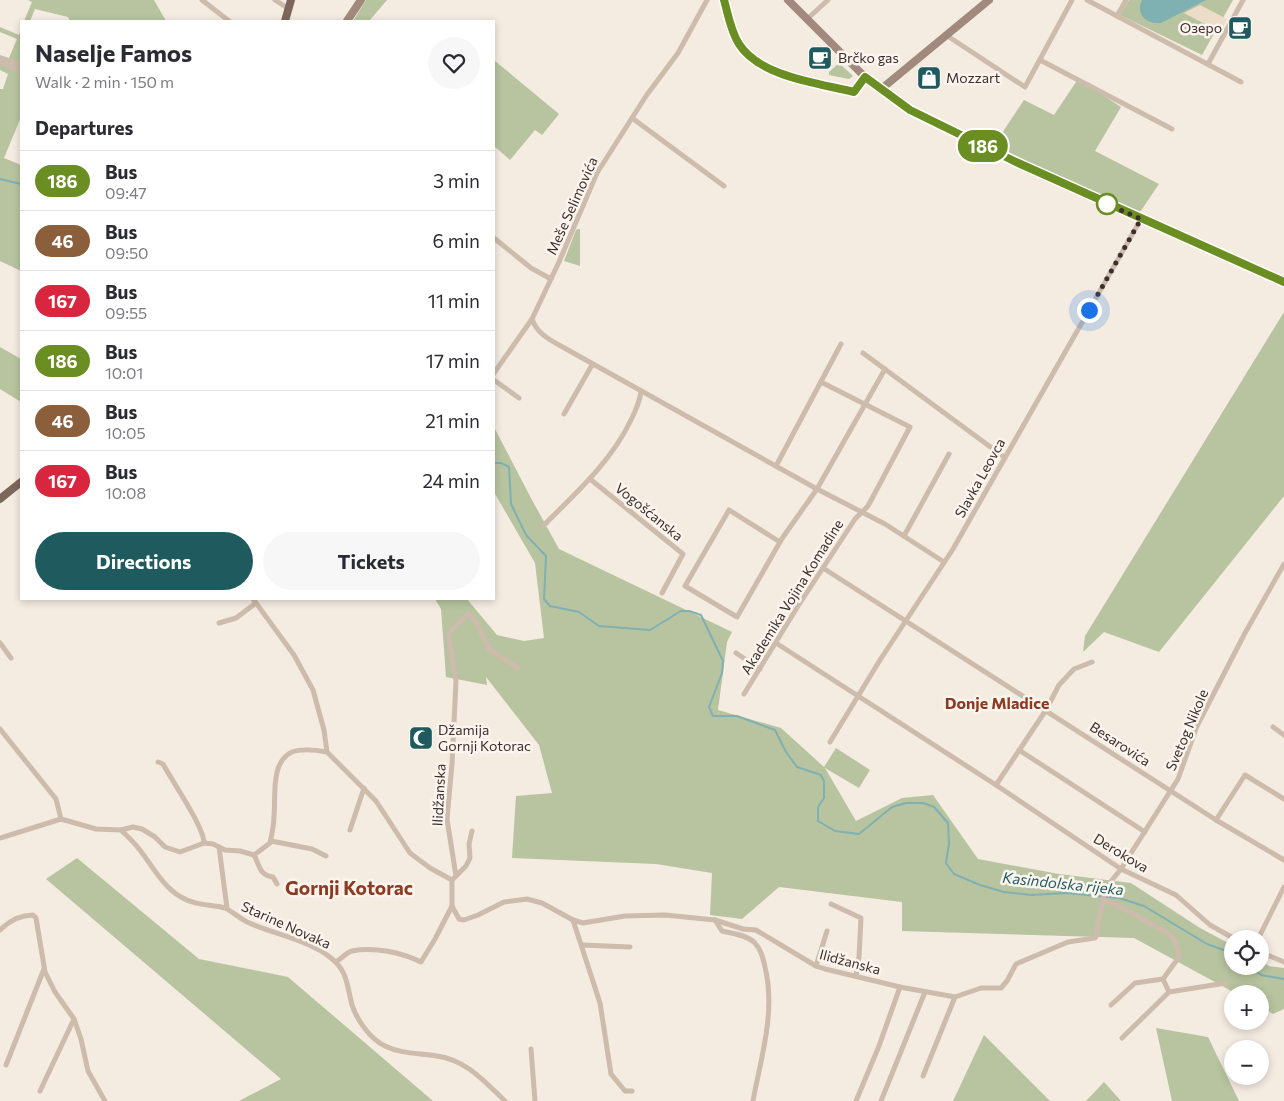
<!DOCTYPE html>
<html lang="en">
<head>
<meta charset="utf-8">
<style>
	:root { --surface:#fff; --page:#f7f7f7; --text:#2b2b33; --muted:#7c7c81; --line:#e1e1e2; --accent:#1f5a5e }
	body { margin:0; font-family:Commissioner,sans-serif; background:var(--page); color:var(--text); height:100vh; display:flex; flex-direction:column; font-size:19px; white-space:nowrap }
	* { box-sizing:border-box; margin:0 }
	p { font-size:16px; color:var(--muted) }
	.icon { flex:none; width:28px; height:28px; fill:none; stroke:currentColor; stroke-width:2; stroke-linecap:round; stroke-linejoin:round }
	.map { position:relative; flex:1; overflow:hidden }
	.details { position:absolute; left:20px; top:20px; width:475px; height:580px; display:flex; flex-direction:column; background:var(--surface); border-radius:0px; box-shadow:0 2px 8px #0003 }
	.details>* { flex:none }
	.badge { padding:0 10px; border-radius:16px; font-size:18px; line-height:32px }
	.controls { position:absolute; left:1224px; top:930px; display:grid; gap:10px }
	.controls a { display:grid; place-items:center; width:45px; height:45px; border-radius:50%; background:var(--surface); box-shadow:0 2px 8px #0003; font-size:25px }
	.you { position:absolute; width:25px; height:25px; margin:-12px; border:4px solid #fff; border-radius:50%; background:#1a73e8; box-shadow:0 0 0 8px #1a73e833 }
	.map>.badge { position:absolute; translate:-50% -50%; box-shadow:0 0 0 2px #fff }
	h2 { padding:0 15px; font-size:19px; line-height:45px }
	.round { display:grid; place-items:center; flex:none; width:52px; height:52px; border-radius:26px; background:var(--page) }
	.overview { display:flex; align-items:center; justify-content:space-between; height:85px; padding:0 15px }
	h1 { font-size:24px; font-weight:700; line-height:38px }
	.action { display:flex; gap:10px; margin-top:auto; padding:10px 15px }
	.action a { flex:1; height:58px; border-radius:30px; background:var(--accent); color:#fff; font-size:20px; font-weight:700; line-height:58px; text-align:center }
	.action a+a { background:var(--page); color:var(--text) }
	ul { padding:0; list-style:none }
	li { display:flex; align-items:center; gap:15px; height:60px; padding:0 15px; border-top:1px solid var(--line) }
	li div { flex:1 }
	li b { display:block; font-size:19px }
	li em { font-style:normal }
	li .badge { min-width:55px; font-weight:700; text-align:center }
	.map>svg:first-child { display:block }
</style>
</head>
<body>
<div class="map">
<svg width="1284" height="1101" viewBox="0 0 1284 1101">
	<rect width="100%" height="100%" fill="#f4ebe1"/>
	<g fill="#b8c4a0">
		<polygon points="28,0 154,0 166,21 70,21 68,17 35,9 30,21 24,21 32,2"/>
		<polygon points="366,0 387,0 369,21 353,21"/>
		<polygon points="1129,0 1233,0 1202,55 1120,15"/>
		<polygon points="0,27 19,35 21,29 20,49 21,50 21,117 4,158 21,165 21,271 0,261 0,89 3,89 8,74 0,70 0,55 9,58 17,39 0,32"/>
		<polygon points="494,60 559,114 542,135 535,130 510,160 494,146"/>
		<polygon points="839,63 853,76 849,79 829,75 829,72"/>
		<polygon points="1078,79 1121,107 1095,151 1159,184 1140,212 1089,191 997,147 1004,130 1024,100 1054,115"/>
		<polygon points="578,229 580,229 580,266 564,261 576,230"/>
		<polygon points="1284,312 1284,496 1159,652 1104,632 1083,652 1085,636"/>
		<polygon points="0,347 21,359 21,402 0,389"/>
		<polygon points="494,427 532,500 559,549 732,632 727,642 718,710 781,728 824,767 836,748 870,770 859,788 825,768 856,821 902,798 933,795 978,859 1059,874 1131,883 1200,928 1232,945 1232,966 1260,966 1260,960 1269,966 1284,968 1284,1009 1273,1014 1260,1006 1260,994 1237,994 1134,938 902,931 902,902 779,887 742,919 710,915 712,873 656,864 512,858 516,796 552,793 539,745 486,677 487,685 446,677 441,609 435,599 467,599 497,635 524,641 544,638 535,563 494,492"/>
		<polygon points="77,858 199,959 288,977 433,1101 239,1101 281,1079 46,879"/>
		<polygon points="1156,1028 1208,1037 1239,1101 1172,1101"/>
		<polygon points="984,1035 1050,1101 953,1101"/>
		<polygon points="1104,1082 1121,1101 1086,1101"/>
	</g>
	<polygon fill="#ecdcc8" points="1200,5 1227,19 1220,32 1184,13"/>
	<path fill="#7fb0b2" d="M1142,0H1206L1161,23C1147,25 1135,14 1142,0Z"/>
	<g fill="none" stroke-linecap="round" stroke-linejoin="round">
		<g stroke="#7fb0b2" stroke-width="2">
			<polyline points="0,179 21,184"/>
			<polyline points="494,463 501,463 509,467 511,504 526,535 546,556 544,599 550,606 579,612 599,626 650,630 681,611 689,611 701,615 723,661 722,673 709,707 713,716 737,716 775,730 786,752 797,767 821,775 824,781 824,798 818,807 818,821 835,831 859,834 892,807 906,803 923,803 934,807 948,823 949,844 946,863 954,874 980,885 1004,892 1031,895 1066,893 1119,898 1144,906 1207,944 1232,953"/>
			<polyline points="1250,966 1261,975 1284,979"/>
		</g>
		<g stroke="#cdbbac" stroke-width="5">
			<polyline points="202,0 229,21"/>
			<polyline points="275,0 289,9"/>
			<path d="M707,0L678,53L646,96L597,173L559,262L532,319C537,335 554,342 568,350L817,489L885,524L944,562"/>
			<path d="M724,0C728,14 731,32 739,44C759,77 818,83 854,92L865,77"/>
			<polyline points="1087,0 1241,82"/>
			<polyline points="1117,16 1126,0"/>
			<polyline points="806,20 828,0"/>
			<polyline points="946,35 1025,87 1072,0"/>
			<polyline points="0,58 21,65"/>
			<polyline points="1040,60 1172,129"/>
			<polyline points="0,62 21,72"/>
			<polyline points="1208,64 1243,0"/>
			<polyline points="632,118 724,186"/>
			<polyline points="494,238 531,268 551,279"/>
			<polyline points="863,353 1004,457"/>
			<polyline points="494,373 532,319"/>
			<polyline points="494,380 519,398"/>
			<polyline points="564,414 592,365"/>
			<polyline points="776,466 841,344"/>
			<polyline points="590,479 683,554 662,593"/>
			<path d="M543,526C576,493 611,462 631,420C636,410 640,401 641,391"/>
			<polyline points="904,536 949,454"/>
			<polyline points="780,542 729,510 685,586 737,617 780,542 783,537 817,489 885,369"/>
			<polyline points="823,568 1216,820 1284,860"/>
			<polyline points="253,599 294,655 313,690 324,730 327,752 376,801 410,853 430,868 452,880 452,906 459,919 464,920 478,915 504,902 527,899 542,903 573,920 583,923 625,916 665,915 715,920 743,929 756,930 816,966 825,969 900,987 955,997 981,988 1001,988 1007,981 1016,964 1068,942 1095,938 1097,935 1098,922 1103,899 1108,885 1121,869 1178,779 1197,726 1245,633 1284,564"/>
			<polyline points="219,623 236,618 256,603"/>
			<polyline points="0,643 11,658"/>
			<polyline points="776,643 996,785 1121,869 1176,895 1210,925 1235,939"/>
			<polyline points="736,653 760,669"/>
			<polyline points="744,694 798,606 855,519 868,506 910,427 821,382"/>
			<polyline points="1273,727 1284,735"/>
			<polyline points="0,729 56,799 61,819"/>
			<polyline points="830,742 880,660 953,549 1141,219"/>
			<polyline points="1019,750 1145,832"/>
			<path d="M158,762L163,764C172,781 204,827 204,843"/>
			<polyline points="996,785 1046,710 1059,685 1074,669 1092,662"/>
			<path d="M61,819L96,829L121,830L133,827L142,829L155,837L165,847L180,852L204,843L213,844L225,850L240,851L254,855L270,843C272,834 274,825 274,816C276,797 270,762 292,752C303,748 316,750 327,752"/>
			<polyline points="1216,820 1245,775 1284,799"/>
			<path d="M121,830C127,836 134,842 139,849C152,865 163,887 181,897C196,906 210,904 225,908C230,910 241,919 247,922C273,934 309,940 331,958C348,971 347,987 352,1005C357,1020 370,1039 385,1046C401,1054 419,1053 437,1056C466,1060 484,1081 505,1101"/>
			<polyline points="350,830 364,788"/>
			<polyline points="0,838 61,819"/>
			<polyline points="271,841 312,849 326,856"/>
			<polyline points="219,847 227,908"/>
			<path d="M254,855C260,866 259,875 273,877L277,884"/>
			<polyline points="456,876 466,866 470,858 469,844 472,831"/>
			<polyline points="452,880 456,876 447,819 452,764 456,681 448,633 468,614 476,622 489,649 518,668"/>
			<path d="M1103,899L1124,909L1169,934C1175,940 1179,948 1179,957L1163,979L1135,983L1111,1005"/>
			<polyline points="831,904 861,918 859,957 856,976"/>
			<polyline points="573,920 600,1003 611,1074 625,1091 632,1091"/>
			<path d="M715,920L722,931C732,933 746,935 754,942C761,949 763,958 765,967C776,1012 761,1057 753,1101"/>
			<path d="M0,930C9,921 20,915 33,915L36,918L45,972L55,992L74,1019L81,1039L88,1071L105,1101"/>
			<polyline points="1258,939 1284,887"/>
			<polyline points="582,945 630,947"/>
			<polyline points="1260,952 1284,962"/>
			<path d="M336,962C341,959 347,952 352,951C374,947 401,952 421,962L435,939L452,906"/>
			<polyline points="816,966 827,931"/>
			<polyline points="1163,979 1169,992"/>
			<polyline points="1122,1038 1169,992 1226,983"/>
			<polyline points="531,1049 535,1101"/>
			<polyline points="6,1065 44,969"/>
			<polyline points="923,1076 955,997"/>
			<polyline points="40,1091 74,1019"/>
			<polyline points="856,1101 879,1046 900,987"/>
			<polyline points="881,1101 925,992"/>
		</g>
		<g stroke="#a18a7d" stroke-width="8">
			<polyline points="788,0 865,77 910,109 1016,162 1284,281"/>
			<polyline points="347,21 361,0"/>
			<polyline points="880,90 989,0"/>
		</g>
		<g stroke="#7d675c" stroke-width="8">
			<polyline points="285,21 291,0"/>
			<polyline points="0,499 21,482"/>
		</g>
	</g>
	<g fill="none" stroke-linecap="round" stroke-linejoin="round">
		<defs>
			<path id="line" d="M724,0C728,14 731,32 739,44C760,77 818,83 854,92L865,77L910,110L1016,162L1284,282"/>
		</defs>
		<use href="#line" stroke="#fff" stroke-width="11"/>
		<use href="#line" stroke="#6b8e23" stroke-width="8"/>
		<polyline stroke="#3b302b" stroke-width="5" stroke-dasharray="0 9" points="1089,310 1141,219 1107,204"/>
	</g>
	<defs>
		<symbol id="cafe-square" viewBox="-11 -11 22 22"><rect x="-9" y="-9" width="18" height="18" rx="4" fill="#1f5a5e" stroke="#fbf5ee"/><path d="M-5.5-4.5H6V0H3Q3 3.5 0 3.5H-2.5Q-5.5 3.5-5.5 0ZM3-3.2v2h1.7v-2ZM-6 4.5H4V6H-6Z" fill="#fff"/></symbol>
		<symbol id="shop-square" viewBox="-11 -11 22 22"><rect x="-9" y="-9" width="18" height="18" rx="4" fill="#1f5a5e" stroke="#fbf5ee"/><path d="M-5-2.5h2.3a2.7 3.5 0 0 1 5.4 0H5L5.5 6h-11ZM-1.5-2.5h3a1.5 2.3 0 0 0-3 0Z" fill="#fff"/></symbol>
		<symbol id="mosque-square" viewBox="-11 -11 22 22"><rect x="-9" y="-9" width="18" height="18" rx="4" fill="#1f5a5e" stroke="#fbf5ee"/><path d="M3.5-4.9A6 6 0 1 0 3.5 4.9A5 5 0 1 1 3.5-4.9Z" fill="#fff"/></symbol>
	</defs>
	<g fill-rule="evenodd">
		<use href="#cafe-square" x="1226" y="14" width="28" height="28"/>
		<use href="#cafe-square" x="806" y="44" width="28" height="28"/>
		<use href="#shop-square" x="915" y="64" width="28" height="28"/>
		<use href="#mosque-square" x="407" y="724" width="28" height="28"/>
	</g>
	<circle fill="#fff" stroke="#6b8e23" stroke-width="2.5" cx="1107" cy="204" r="10"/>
	<g text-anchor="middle" stroke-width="5" stroke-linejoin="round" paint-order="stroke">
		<g font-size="14" fill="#3b302b" stroke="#fbf5ee" text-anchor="start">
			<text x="1222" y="33" text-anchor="end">Озеро</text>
			<text x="838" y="63">Brčko gas</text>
			<text x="946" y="83">Mozzart</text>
			<text x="438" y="735">Džamija<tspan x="438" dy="16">Gornji Kotorac</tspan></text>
		</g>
		<g font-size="14" fill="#3b302b" stroke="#fbf5ee">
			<text transform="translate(572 206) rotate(-66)" y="5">Meše Selimovića</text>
			<text transform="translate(980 478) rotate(-61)" y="5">Slavka Leovca</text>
			<text transform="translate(649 512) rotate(39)" y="5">Vogošćanska</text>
			<text transform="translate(792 597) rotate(-58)" y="5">Akademika Vojina Komadine</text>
			<text transform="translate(1187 730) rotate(-67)" y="5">Svetog Nikole</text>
			<text transform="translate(1120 744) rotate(33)" y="5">Besarovića</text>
			<text transform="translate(439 795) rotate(-87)" y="5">Ilidžanska</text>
			<text transform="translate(1121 853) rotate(31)" y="5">Derokova</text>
			<text transform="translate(286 925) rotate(24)" y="5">Starine Novaka</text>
			<text transform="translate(850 962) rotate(15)" y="5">Ilidžanska</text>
		</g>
		<g font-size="15" font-style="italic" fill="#1f5a5e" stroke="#fbf5ee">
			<text transform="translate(1063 884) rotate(6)" y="5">Kasindolska rijeka</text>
		</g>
		<g font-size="16" font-weight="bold" fill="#8c3b22" stroke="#fbf5ee">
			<text x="997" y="709">Donje Mladice</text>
		</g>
		<g font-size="19" font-weight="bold" fill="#8c3b22" stroke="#fbf5ee">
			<text x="349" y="895">Gornji Kotorac</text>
		</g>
	</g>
</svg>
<div class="controls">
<a><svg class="icon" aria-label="locate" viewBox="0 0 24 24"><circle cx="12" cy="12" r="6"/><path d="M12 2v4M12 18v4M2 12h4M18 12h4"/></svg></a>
<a>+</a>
<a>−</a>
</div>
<div class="you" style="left:1089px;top:310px"></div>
<b class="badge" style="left:983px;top:146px;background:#6b8e23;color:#fff">186</b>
<section class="details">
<div class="overview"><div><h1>Naselje Famos</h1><p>Walk · 2 min · 150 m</p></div><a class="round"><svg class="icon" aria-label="heart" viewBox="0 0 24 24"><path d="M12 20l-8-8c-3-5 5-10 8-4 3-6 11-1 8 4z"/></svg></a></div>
<h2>Departures</h2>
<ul>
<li><span class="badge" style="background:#6b8e23;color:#fff">186</span><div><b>Bus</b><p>09:47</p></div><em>3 min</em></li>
<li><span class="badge" style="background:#8b5e3c;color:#fff">46</span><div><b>Bus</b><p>09:50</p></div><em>6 min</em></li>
<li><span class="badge" style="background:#d7263d;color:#fff">167</span><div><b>Bus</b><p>09:55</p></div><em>11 min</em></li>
<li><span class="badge" style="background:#6b8e23;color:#fff">186</span><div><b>Bus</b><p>10:01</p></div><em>17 min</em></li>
<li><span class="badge" style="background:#8b5e3c;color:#fff">46</span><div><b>Bus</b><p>10:05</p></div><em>21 min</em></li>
<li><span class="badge" style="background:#d7263d;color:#fff">167</span><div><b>Bus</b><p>10:08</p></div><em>24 min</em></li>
</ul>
<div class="action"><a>Directions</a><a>Tickets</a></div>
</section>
</div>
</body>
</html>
